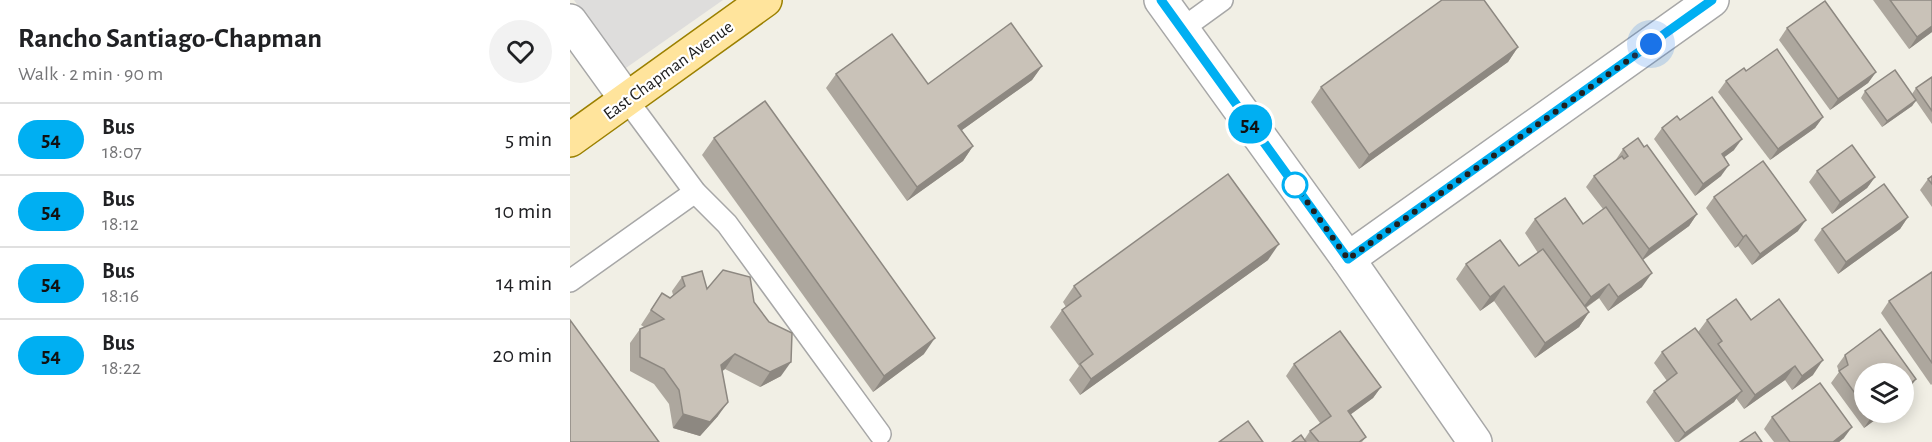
<!DOCTYPE html>
<html lang="en">
<head>
<meta charset="utf-8">
<style>
	:root { --surface:#fff; --page:#f2f2f2; --text:#202124; --muted:#757577; --line:#e0e0e0 }
	body { margin:0; font-family:"Alegreya Sans",sans-serif; background:var(--page); color:var(--text); height:100vh; display:flex; flex-direction:column; font-size:22px; white-space:nowrap }
	* { box-sizing:border-box; margin:0 }
	p { font-size:20px; color:var(--muted) }
	.icon { flex:none; width:33px; height:33px; fill:none; stroke:currentColor; stroke-width:2; stroke-linecap:round; stroke-linejoin:round }
	.map { position:relative; flex:1; overflow:hidden }
	.sheet { display:flex; flex-direction:column; background:var(--surface); width:570px }
	.sheet>* { flex:none }
	.badge { padding:0 12px; border-radius:20px; font-size:21px; line-height:39px }
	.fabs { position:absolute; left:1284px; top:363px; display:grid; gap:12px }
	.fabs a { display:grid; place-items:center; width:60px; height:60px; border-radius:50%; background:var(--surface); box-shadow:0 3px 15px #0003; font-size:30px }
	.you { position:absolute; width:30px; height:30px; margin:-15px; border:4px solid #fff; border-radius:50%; background:#1a73e8; box-shadow:0 0 0 9px #1a73e833 }
	.map>.badge { position:absolute; translate:-50% -50%; box-shadow:0 0 0 3px #fff }
	.round { display:grid; place-items:center; flex:none; width:63px; height:63px; border-radius:32px; background:var(--page) }
	.summary { display:flex; align-items:center; justify-content:space-between; height:102px; padding:0 18px }
	h1 { font-size:28px; font-weight:600; line-height:45px }
	ul { padding:0; list-style:none }
	li { display:flex; align-items:center; gap:18px; height:72px; padding:0 18px; border-top:2px solid var(--line) }
	li div { flex:1 }
	li b { display:block; font-size:22px }
	li em { font-style:normal }
	li .badge { min-width:66px; font-weight:700; text-align:center }
	main { display:flex; flex:1; min-height:0 }
	.map>svg:first-child { display:block }
</style>
</head>
<body>
<main>
<section class="sheet">
<div class="summary"><div><h1>Rancho Santiago-Chapman</h1><p>Walk · 2 min · 90 m</p></div><a class="round"><svg class="icon" aria-label="heart" viewBox="0 0 24 24"><path d="M12 20l-8-8c-3-5 5-10 8-4 3-6 11-1 8 4z"/></svg></a></div>
<ul>
<li><span class="badge" style="background:#00aff2;color:#111">54</span><div><b>Bus</b><p>18:07</p></div><em>5 min</em></li>
<li><span class="badge" style="background:#00aff2;color:#111">54</span><div><b>Bus</b><p>18:12</p></div><em>10 min</em></li>
<li><span class="badge" style="background:#00aff2;color:#111">54</span><div><b>Bus</b><p>18:16</p></div><em>14 min</em></li>
<li><span class="badge" style="background:#00aff2;color:#111">54</span><div><b>Bus</b><p>18:22</p></div><em>20 min</em></li>
</ul>
</section>
<div class="map">
<svg width="1362" height="442" viewBox="0 0 1362 442">
	<rect width="100%" height="100%" fill="#f1efe5"/>
	<polygon fill="#dedddc" points="4,0 153,0 53,70"/>
	<g fill="none" stroke-linecap="round" stroke-linejoin="round">
		<defs>
			<g id="service">
				<polyline points="612,29 652,0"/>
				<polyline points="57,100 125,192 157,224 310,434"/>
				<polyline points="0,281 125,192"/>
			</g>
			<g id="minor">
				<polyline points="0,21 57,100"/>
				<polyline points="778,259 1142,0"/>
			</g>
			<polyline id="tertiary" points="591,0 778,259 905,442"/>
			<polyline id="primary" points="0,140 195,0"/>
		</defs>
		<use href="#service" stroke="#a7a7a7" stroke-width="24"/>
		<use href="#minor" stroke="#a7a7a7" stroke-width="36"/>
		<use href="#tertiary" stroke="#a7a7a7" stroke-width="36"/>
		<use href="#primary" stroke="#9b8000" stroke-width="36"/>
		<use href="#service" stroke="#fff" stroke-width="21"/>
		<use href="#minor" stroke="#fff" stroke-width="33"/>
		<use href="#tertiary" stroke="#fff" stroke-width="33"/>
		<use href="#primary" stroke="#ffe49c" stroke-width="33"/>
	</g>
	<g fill="#ada79e">
		<polygon points="1303,0 1362,0 1362,32 1339,49"/>
		<polygon points="1217,28 1306,72 1298,83 1260,110 1209,40"/>
		<polygon points="948,47 938,62 789,169 741,102 751,87"/>
		<polygon points="472,66 462,80 392,130 403,146 393,161 337,201 256,88 266,74 358,84"/>
		<polygon points="1176,71 1253,117 1245,128 1200,160 1148,92 1156,81"/>
		<polygon points="1362,77 1362,124 1346,101 1342,106 1312,127 1291,98 1295,91 1342,94 1346,88"/>
		<polygon points="1110,120 1164,150 1154,157 1151,176 1125,196 1084,139 1092,128"/>
		<polygon points="144,138 354,354 303,392 132,155"/>
		<polygon points="1053,149 1127,214 1119,226 1073,260 1072,287 1038,311 1029,298 1016,308 1019,312 1009,327 965,358 924,301 910,311 886,279 896,264 949,266 968,253 955,233 965,219 1013,224 1033,209 1016,187 1024,176 1045,161"/>
		<polygon points="1247,171 1305,177 1297,188 1262,214 1239,182"/>
		<polygon points="1362,176 1362,207 1350,190 1358,179"/>
		<polygon points="1144,197 1228,231 1182,265 1168,246 1165,248 1136,208"/>
		<polygon points="1338,217 1330,229 1268,274 1244,240 1252,229"/>
		<polygon points="698,260 510,395 499,380 509,366 480,327 492,310 496,307 493,302 504,286"/>
		<polygon points="1362,272 1362,384 1361,385 1311,313 1319,301"/>
		<polygon points="112,277 137,289 184,302 211,376 190,387 155,369 152,371 148,416 130,436 103,428 99,404 84,384 60,371 60,343 70,329 74,327 71,325 92,293 100,298 103,295 102,291"/>
		<polygon points="1137,320 1181,320 1243,375 1222,390 1215,380 1174,409 1166,398 1164,402 1109,442 1105,442 1076,402 1084,391 1097,381 1084,363 1092,352 1128,332"/>
		<polygon points="1275,355 1346,379 1338,390 1294,374 1294,412 1312,412 1309,417 1294,428 1261,383 1269,372 1267,366"/>
		<polygon points="724,364 811,387 803,398 780,415 796,437 792,442 722,442 734,440 740,431 750,423 716,376"/>
		<polygon points="1202,417 1274,438 1269,442 1204,442 1194,429"/>
	</g>
	<g fill="#8d8881">
		<polygon points="1362,26 1362,32 1339,49 1347,37"/>
		<polygon points="948,47 938,62 789,169 799,155"/>
		<polygon points="472,66 462,80 378,140 388,126"/>
		<polygon points="1306,72 1298,83 1260,110 1268,99"/>
		<polygon points="1346,100 1342,106 1312,127 1317,121"/>
		<polygon points="1253,117 1245,128 1200,160 1208,149"/>
		<polygon points="1172,139 1164,150 1144,165 1152,154"/>
		<polygon points="403,146 393,161 337,201 347,187"/>
		<polygon points="1159,165 1151,176 1125,196 1133,184"/>
		<polygon points="1305,177 1297,188 1262,214 1270,202"/>
		<polygon points="1127,214 1119,226 1071,261 1079,249"/>
		<polygon points="1338,217 1330,229 1268,274 1276,262"/>
		<polygon points="1236,220 1228,231 1182,265 1190,254"/>
		<polygon points="1176,235 1168,246 1165,248 1173,237"/>
		<polygon points="709,244 698,260 510,395 521,379"/>
		<polygon points="1082,273 1072,287 1038,311 1048,297"/>
		<polygon points="1039,284 1029,298 1010,311 1021,297"/>
		<polygon points="934,286 924,301 910,311 920,297"/>
		<polygon points="1019,312 1009,327 965,358 975,343"/>
		<polygon points="365,338 354,354 303,392 314,376"/>
		<polygon points="165,354 155,369 141,380 151,365"/>
		<polygon points="1253,360 1243,375 1222,390 1232,376"/>
		<polygon points="221,362 211,376 190,387 200,372"/>
		<polygon points="1225,366 1215,380 1174,409 1185,395"/>
		<polygon points="1346,379 1338,390 1334,394 1334,388"/>
		<polygon points="811,387 803,398 770,422 778,411"/>
		<polygon points="1172,391 1164,402 1108,442 1115,433"/>
		<polygon points="158,402 148,416 130,436 103,428 113,414"/>
		<polygon points="1312,412 1309,417 1294,428 1302,416 1307,413"/>
		<polygon points="1282,427 1274,438 1269,442 1263,442"/>
	</g>
	<g fill="#c9c2b8" stroke="#8d8881" stroke-width="1.5">
		<polygon points="872,0 914,0 948,47 799,155 751,87"/>
		<polygon points="1320,0 1362,0 1362,26 1347,37"/>
		<polygon points="1255,1 1306,72 1268,99 1217,28"/>
		<polygon points="441,23 472,66 388,126 403,146 347,187 266,74 322,34 358,84"/>
		<polygon points="1207,49 1253,117 1208,149 1156,81 1174,68 1176,71"/>
		<polygon points="1325,70 1346,100 1317,121 1295,91"/>
		<polygon points="1362,77 1362,111 1346,88"/>
		<polygon points="1142,97 1172,139 1152,154 1159,165 1133,184 1092,128 1107,116 1110,120"/>
		<polygon points="195,101 365,338 314,376 144,138"/>
		<polygon points="1068,138 1074,147 1077,145 1127,214 1079,249 1024,176 1052,156 1054,159 1058,156 1053,149"/>
		<polygon points="1282,145 1305,177 1270,202 1247,171"/>
		<polygon points="1193,161 1236,220 1190,254 1176,235 1173,237 1144,197"/>
		<polygon points="658,174 709,244 521,379 510,364 523,354 492,310 511,296 504,286"/>
		<polygon points="1362,176 1362,184 1358,179"/>
		<polygon points="1314,184 1338,217 1276,262 1252,229"/>
		<polygon points="995,198 1013,224 1036,207 1082,273 1048,297 1039,284 1021,297 965,219"/>
		<polygon points="930,240 949,266 973,249 1019,312 975,343 934,286 920,297 896,264"/>
		<polygon points="153,270 180,277 184,302 199,322 222,333 221,362 200,372 165,354 151,365 158,402 140,422 113,414 109,390 94,369 70,357 70,329 94,319 81,310 92,293 100,298 115,286 112,277 132,271 137,289"/>
		<polygon points="1362,272 1362,363 1319,301"/>
		<polygon points="1166,299 1181,320 1209,299 1253,360 1232,376 1225,366 1185,395 1148,344 1152,341 1137,320"/>
		<polygon points="0,320 89,442 0,442"/>
		<polygon points="1125,328 1172,391 1115,433 1084,391 1107,373 1092,352"/>
		<polygon points="1310,329 1346,379 1334,388 1334,374 1294,374 1294,406 1269,371 1278,365 1275,355"/>
		<polygon points="770,331 811,387 778,411 796,437 789,442 749,442 740,431 761,416 724,364"/>
		<polygon points="1250,383 1282,427 1263,442 1220,442 1202,417"/>
		<polygon points="1299,412 1307,412 1302,416"/>
		<polygon points="678,421 693,442 649,442"/>
		<polygon points="1185,432 1192,442 1170,442"/>
		<polygon points="731,435 736,442 722,442"/>
	</g>
	<g fill="none" stroke-linecap="round" stroke-linejoin="round">
		<defs>
			<polyline id="line" points="591,0 778,259 1142,0"/>
		</defs>
		<use href="#line" stroke="#fff" stroke-width="14"/>
		<use href="#line" stroke="#00aff2" stroke-width="9"/>
		<polyline stroke="#202020" stroke-width="6" stroke-dasharray="0 10.8" points="725,185 778,259 1081,44"/>
	</g>
	<circle fill="#fff" stroke="#00aff2" stroke-width="3" cx="725" cy="185" r="12"/>
	<g text-anchor="middle" stroke-width="4.5" stroke-linejoin="round" paint-order="stroke">
		<g font-size="18" fill="#202020" stroke="#fff">
			<text transform="translate(98 70) rotate(-36)" y="6">East Chapman Avenue</text>
		</g>
	</g>
</svg>
<div class="fabs">
<a><svg class="icon" aria-label="layers" viewBox="0 0 24 24"><path d="M12 4l9 5-9 5-9-5zM3 14l9 5 9-5"/></svg></a>
</div>
<div class="you" style="left:1081px;top:44px"></div>
<b class="badge" style="left:680px;top:124px;background:#00aff2;color:#111">54</b>
</div>
</main>
</body>
</html>
